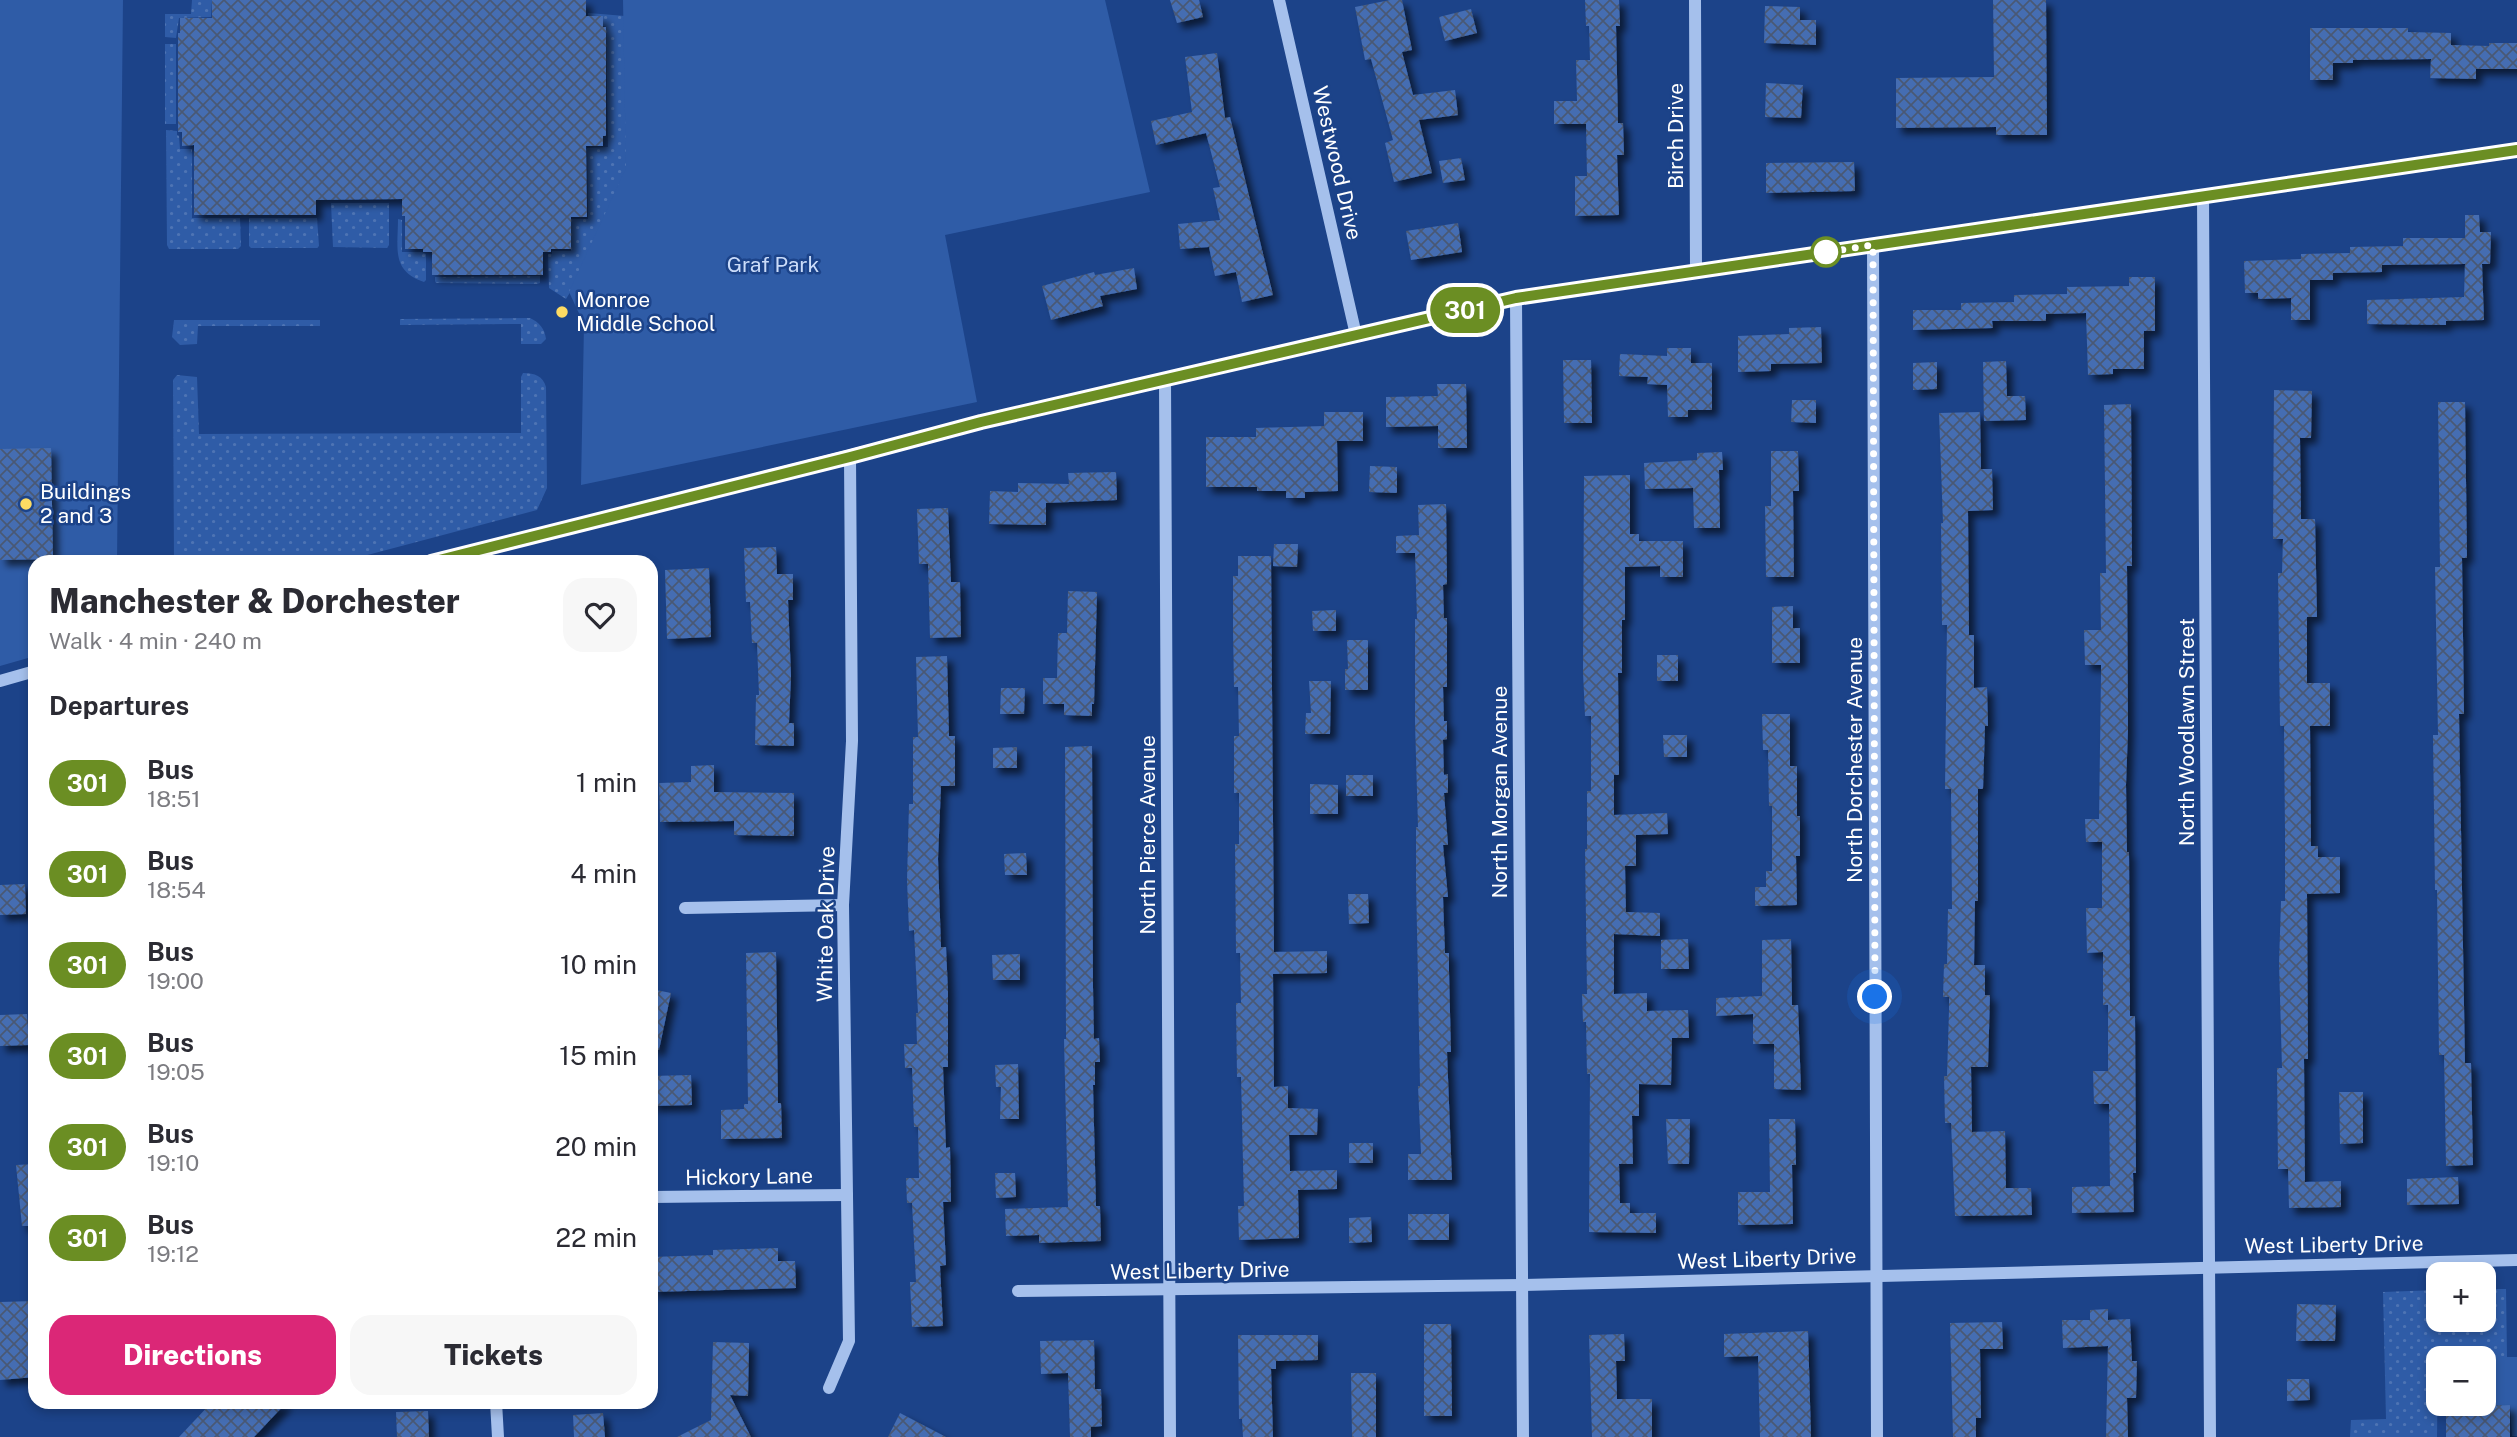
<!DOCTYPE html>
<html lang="en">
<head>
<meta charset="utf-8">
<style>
	:root { --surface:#fff; --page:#f7f7f7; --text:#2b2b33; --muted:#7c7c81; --accent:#db2777 }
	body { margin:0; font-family:"Public Sans",sans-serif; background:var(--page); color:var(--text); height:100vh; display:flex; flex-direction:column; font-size:26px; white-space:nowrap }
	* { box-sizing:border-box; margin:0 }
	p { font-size:23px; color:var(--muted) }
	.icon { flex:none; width:38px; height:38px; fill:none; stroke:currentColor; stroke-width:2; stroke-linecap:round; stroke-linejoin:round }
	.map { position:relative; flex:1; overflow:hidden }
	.sheet { position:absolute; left:28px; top:555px; width:630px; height:854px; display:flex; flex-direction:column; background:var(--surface); border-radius:21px; box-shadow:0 4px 10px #0003 }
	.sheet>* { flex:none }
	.badge { padding:0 14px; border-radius:23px; font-size:24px; line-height:46px }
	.fabs { position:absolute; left:2426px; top:1262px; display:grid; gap:14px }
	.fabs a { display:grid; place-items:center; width:70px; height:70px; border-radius:14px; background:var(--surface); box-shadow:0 4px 10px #0003; font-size:35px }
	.you { position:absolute; width:35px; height:35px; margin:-18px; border:5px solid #fff; border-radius:50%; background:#1a73e8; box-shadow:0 0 0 10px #1a73e833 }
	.map>.badge { position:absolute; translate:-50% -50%; box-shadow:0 0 0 4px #fff }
	h2 { padding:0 21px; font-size:26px; line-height:63px }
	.round { display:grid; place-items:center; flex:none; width:74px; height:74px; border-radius:21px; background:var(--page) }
	.head { display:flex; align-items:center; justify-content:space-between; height:119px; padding:0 21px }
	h1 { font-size:33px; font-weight:800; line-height:52px }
	.cta { display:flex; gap:14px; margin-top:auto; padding:14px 21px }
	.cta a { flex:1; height:80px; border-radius:21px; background:var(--accent); color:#fff; font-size:28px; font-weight:800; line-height:80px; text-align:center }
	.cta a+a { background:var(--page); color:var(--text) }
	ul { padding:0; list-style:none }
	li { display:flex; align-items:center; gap:21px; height:91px; padding:0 21px }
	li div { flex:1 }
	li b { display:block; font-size:26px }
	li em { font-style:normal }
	li .badge { min-width:77px; font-weight:700; text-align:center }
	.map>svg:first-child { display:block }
</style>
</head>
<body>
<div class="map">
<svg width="2517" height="1437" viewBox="0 0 2517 1437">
	<defs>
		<pattern id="grass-dots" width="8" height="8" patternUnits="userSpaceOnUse" patternTransform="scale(1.75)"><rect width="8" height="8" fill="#2f5ca7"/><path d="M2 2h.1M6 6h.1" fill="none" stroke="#4e74b4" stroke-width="1.8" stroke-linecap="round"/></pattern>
		<pattern id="building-cross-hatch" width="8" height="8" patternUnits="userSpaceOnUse" patternTransform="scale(1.75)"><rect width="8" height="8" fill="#446db2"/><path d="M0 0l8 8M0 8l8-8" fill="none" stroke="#495975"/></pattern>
		<filter id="shadow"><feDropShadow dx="6" dy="6" stdDeviation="3.5" flood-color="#0009"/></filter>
	</defs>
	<rect width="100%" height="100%" fill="#1c4389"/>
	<g fill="url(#grass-dots)">
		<polygon points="192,0 212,0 211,17 179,18 176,38 165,37 165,14 191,14"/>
		<polygon points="588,13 650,18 647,124 586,266 566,299 549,288 548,254 552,254 552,251 571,251 571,219 588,219 587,148 608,147 606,27 603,26 603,16 588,16"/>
		<rect x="165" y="44" width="11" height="80"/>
		<polygon points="166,130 177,131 177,135 179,136 180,149 192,149 192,218 240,218 241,246 238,249 169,249 167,245"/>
		<polygon points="331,203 389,203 389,245 387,248 333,247"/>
		<polygon points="249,218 317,218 319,246 317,248 251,248 249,246"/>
		<path d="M398,219L402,220V252H422L426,254V280L424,282C391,271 398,248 398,219Z"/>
		<polygon points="540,276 540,283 537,284 436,283 435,281 435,277"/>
		<path d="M530,318C539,322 545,329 546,339L541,344H521V324L400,325V319Z"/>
		<polygon points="174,320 320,320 320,326 198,326 197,344 180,345 172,337"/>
		<path d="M523,373C535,373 543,376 546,387L547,488L537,510L341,562H174L173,380L177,375L197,377L199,434L521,433V377Z"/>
		<polygon points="2483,1289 2506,1289 2507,1357 2438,1358 2437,1437 2350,1437 2351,1420 2386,1419 2383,1292 2438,1290 2438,1320 2483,1320"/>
	</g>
	<g fill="#2f5ca7">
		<polygon points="0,0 123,0 117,562 35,562 35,656 0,666"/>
		<polygon points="623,0 1105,0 1150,192 945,235 977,402 581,485 584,324 569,292 626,168"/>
		<polygon points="2459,1357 2517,1357 2517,1436 2512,1436 2510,1405 2484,1406 2483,1358"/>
	</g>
	<g fill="url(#building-cross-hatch)" filter="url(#shadow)">
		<polygon points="212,0 586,0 586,16 603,16 603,27 606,27 606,136 603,136 603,146 586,146 587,217 571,217 571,249 551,249 551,252 543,252 543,275 432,275 432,252 423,252 423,249 405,249 405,216 402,216 402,199 316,200 316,215 194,215 194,145 182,146 182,132 178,132 178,33 180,33 180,18 212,18"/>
		<polygon points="1170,0 1199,0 1203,17 1177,23"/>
		<polygon points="1390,0 1402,0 1412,50 1402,52 1413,95 1455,90 1458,115 1419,120 1432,173 1394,182 1385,143 1393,140 1371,59 1365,60 1355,7"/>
		<polygon points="1585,0 1619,0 1620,26 1616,26 1618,123 1623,123 1624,155 1617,155 1619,215 1575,216 1575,176 1587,176 1586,124 1554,124 1554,101 1577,101 1576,60 1590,60 1589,26 1586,26"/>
		<polygon points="1993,0 2046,0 2047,135 1996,135 1996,127 1896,128 1896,78 1994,77"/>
		<polygon points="1765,6 1800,7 1800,20 1816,20 1816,45 1764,43"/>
		<polygon points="1471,9 1477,33 1445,41 1439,17"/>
		<polygon points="2310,28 2408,28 2408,32 2451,33 2451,45 2489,46 2489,43 2517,43 2517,69 2476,69 2476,79 2430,78 2431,59 2353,60 2353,63 2333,63 2333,80 2310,80"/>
		<polygon points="1217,53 1225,118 1230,117 1273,295 1242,302 1236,272 1215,276 1209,247 1180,249 1178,224 1220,220 1213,188 1220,187 1206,133 1156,145 1151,121 1192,112 1185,57"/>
		<polygon points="1766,83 1803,85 1801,118 1765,117"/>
		<polygon points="1461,158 1465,180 1443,183 1439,161"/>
		<polygon points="1854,162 1855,191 1766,193 1766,163"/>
		<polygon points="2465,215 2479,215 2480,232 2491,232 2490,264 2482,264 2484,320 2446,321 2446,325 2367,324 2367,300 2464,297 2465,264 2382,265 2382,272 2333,273 2333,280 2310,280 2310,320 2291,320 2291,298 2258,299 2258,293 2245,293 2244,261 2301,259 2301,254 2350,253 2350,247 2403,246 2403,238 2465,238"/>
		<polygon points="1458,223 1462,252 1411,260 1406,231"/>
		<polygon points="1134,268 1137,289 1100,296 1103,306 1051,320 1042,286 1094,272 1095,275"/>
		<polygon points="2129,277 2155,277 2155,331 2144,331 2144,369 2113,369 2113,374 2088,375 2086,313 2046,314 2046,321 1992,321 1993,328 1913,330 1913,310 1961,310 1961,303 2014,302 2014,295 2067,294 2067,287 2129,286"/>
		<polygon points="1821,327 1822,363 1771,364 1771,371 1738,372 1738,336 1789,334 1789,328"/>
		<polygon points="1667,348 1691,348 1691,363 1712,363 1712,410 1688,410 1688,417 1668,417 1667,385 1647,384 1648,377 1619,376 1620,354 1667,356"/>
		<polygon points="1563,360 1591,360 1592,423 1564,423"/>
		<polygon points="2006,361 2007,396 2025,396 2026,420 1984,421 1983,362"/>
		<polygon points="1937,362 1937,389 1913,390 1913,363"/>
		<polygon points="1437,384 1466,384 1467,448 1438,448 1438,426 1386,427 1386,397 1438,396"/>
		<polygon points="2274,390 2312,391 2311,438 2300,438 2301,519 2315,519 2317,617 2307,617 2307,683 2330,683 2330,726 2310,726 2311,846 2318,846 2318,857 2340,857 2340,893 2307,894 2308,1059 2304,1059 2305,1182 2341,1181 2341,1207 2289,1208 2288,1169 2278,1169 2277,1068 2282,1068 2279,963 2281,901 2285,901 2285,832 2284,726 2280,726 2278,573 2282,573 2283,539 2273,539"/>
		<polygon points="1792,400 1816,400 1816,423 1791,422"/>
		<polygon points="2438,402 2465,402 2467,558 2462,558 2464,714 2459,714 2465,1063 2471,1063 2473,1165 2446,1166 2444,1055 2439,1055 2437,890 2435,890 2433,735 2438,735 2435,567 2440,567"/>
		<polygon points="2131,404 2132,566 2127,566 2128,730 2126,785 2127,852 2129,852 2130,1016 2135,1016 2136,1173 2133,1173 2134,1212 2072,1213 2072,1187 2110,1186 2109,1104 2094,1104 2093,1071 2108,1071 2108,1005 2103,1005 2103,952 2087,953 2086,908 2102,908 2102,842 2086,842 2085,819 2099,819 2101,676 2101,665 2085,665 2084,630 2101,630 2100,573 2106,573 2104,405"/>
		<polygon points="1324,412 1363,412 1363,441 1337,441 1338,491 1305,492 1305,498 1286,498 1286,491 1257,491 1257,487 1206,487 1206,437 1256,437 1256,428 1324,426"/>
		<polygon points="1980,412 1981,469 1992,469 1993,510 1968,511 1969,635 1974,635 1974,688 1987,687 1988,726 1985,726 1983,789 1978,789 1978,901 1975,901 1974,965 1985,965 1985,995 1990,995 1988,1067 1971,1067 1972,1132 2005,1131 2006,1188 2031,1188 2032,1215 1955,1216 1951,1123 1945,1123 1944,1076 1947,1076 1949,1010 1949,997 1943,997 1944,964 1947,964 1948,909 1952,909 1951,789 1945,789 1947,625 1942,625 1941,523 1943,523 1939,413"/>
		<polygon points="51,448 53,559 0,560 0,449"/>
		<polygon points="1771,451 1798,451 1799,491 1793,491 1794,577 1766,577 1765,506 1771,506"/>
		<polygon points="1722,452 1723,470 1719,470 1720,528 1694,528 1693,488 1645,489 1644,463 1697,460 1697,453"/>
		<polygon points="1370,466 1397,467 1397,493 1369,492"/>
		<polygon points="1116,472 1117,500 1046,503 1046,525 989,524 990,491 1018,492 1018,483 1069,484 1068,473"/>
		<polygon points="1630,475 1630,534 1639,534 1639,541 1683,541 1683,577 1660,577 1660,566 1625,567 1625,620 1622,620 1622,673 1618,673 1619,775 1614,775 1614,815 1667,813 1668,834 1636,835 1636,866 1625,866 1626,912 1660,913 1660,936 1614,934 1614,994 1647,993 1647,1011 1688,1010 1689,1038 1672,1038 1671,1085 1639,1084 1639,1116 1632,1116 1633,1164 1619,1164 1620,1203 1630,1203 1630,1213 1656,1213 1656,1233 1589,1232 1590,1074 1587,1074 1586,1022 1583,1022 1582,994 1587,994 1585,849 1587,849 1587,791 1591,791 1591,716 1585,716 1583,672 1584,476"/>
		<polygon points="1446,504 1447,584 1443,585 1444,618 1447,618 1447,687 1443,687 1444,721 1447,721 1447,739 1443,740 1444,775 1448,774 1448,793 1444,793 1448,845 1443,845 1448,897 1443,897 1445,953 1449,953 1449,971 1451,1052 1447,1052 1452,1180 1408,1180 1408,1154 1421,1154 1418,1086 1420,1086 1416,879 1416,827 1418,827 1415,722 1415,619 1417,619 1415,553 1396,553 1396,536 1419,535 1418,505"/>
		<polygon points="948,508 951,582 960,582 961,637 930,638 928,564 919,564 917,509"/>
		<polygon points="1274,544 1298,544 1297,567 1273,566"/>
		<polygon points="776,547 777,574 793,574 793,600 788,600 791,676 789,723 794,723 794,746 755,745 756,695 759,695 757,643 752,643 750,602 746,602 744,548"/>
		<polygon points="1238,556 1271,556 1274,952 1327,951 1327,973 1273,974 1274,1087 1288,1086 1288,1108 1318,1109 1317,1135 1289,1135 1290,1171 1337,1170 1337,1189 1298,1190 1299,1238 1239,1240 1238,1206 1244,1206 1241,1077 1237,1077 1236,1003 1241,1003 1240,953 1236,953 1235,844 1239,844 1239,793 1234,793 1234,736 1239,736 1238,687 1234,687 1233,631 1233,576 1238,576"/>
		<polygon points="709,568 711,637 667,639 665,570"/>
		<polygon points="1068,591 1097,592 1094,704 1092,704 1092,716 1064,715 1064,704 1043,704 1043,678 1057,678 1058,633 1067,633"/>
		<polygon points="1793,606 1793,628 1800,628 1800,663 1772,663 1772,607"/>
		<polygon points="1336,610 1336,631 1313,631 1312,611"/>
		<polygon points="1347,640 1368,640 1368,690 1345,690 1345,669 1348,669"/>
		<rect x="1657" y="655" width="21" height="26"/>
		<polygon points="947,656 949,736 955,736 955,786 941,786 938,859 941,947 946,947 948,992 948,1067 943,1067 946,1148 950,1147 951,1202 943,1202 946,1265 940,1266 943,1326 912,1327 910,1282 916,1282 912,1203 907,1203 906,1178 919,1178 918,1127 914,1127 912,1068 905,1068 904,1044 917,1044 916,1013 918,1013 914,930 909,931 907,880 909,804 913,804 913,737 918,737 916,657"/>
		<polygon points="1309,681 1331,681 1330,734 1305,734 1306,713 1311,713"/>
		<polygon points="1001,688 1025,688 1024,714 1000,714"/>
		<polygon points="1762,714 1790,714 1790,766 1797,766 1797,816 1800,816 1800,856 1796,856 1797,905 1755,906 1755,887 1766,887 1766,871 1772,871 1772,806 1769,806 1768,750 1763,750"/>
		<polygon points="1663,735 1687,735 1687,757 1664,757"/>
		<polygon points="1092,746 1093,987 1094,1039 1099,1038 1100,1062 1095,1062 1095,1085 1093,1085 1096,1206 1100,1206 1101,1241 1039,1243 1039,1235 1006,1236 1005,1209 1068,1207 1064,1039 1066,1039 1065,747"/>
		<polygon points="1017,747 1017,768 993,768 993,748"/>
		<polygon points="714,765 714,792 794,793 794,836 734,835 734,821 660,822 659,783 691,782 691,766"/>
		<rect x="1346" y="775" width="27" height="21"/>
		<polygon points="1310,784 1338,785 1338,814 1310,814"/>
		<polygon points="1026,853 1027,875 1005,875 1004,854"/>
		<polygon points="25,884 26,914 0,915 0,885"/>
		<polygon points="1348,894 1368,894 1369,923 1349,924"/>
		<polygon points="1688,939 1689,969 1661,969 1661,940"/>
		<polygon points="1791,939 1792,1005 1798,1005 1801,1090 1774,1089 1774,1044 1753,1044 1753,1014 1716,1016 1716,998 1762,996 1762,940"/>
		<polygon points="776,952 778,1103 781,1103 782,1138 721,1139 721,1110 744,1109 744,1104 748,1104 746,953"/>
		<polygon points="1020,954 1020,980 993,980 992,955"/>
		<polygon points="651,989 671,993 659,1050 651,1049"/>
		<polygon points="27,1014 29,1045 0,1046 0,1015"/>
		<polygon points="1018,1064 1019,1119 1000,1119 1001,1087 996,1087 995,1065"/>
		<polygon points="691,1075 692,1105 651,1106 651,1076"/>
		<polygon points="2339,1092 2363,1092 2363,1143 2340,1144"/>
		<polygon points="1666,1119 1690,1119 1689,1164 1668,1164"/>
		<polygon points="1769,1119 1795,1119 1796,1165 1792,1165 1793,1224 1738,1225 1738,1192 1770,1192"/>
		<rect x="1349" y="1143" width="24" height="20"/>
		<polygon points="35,1164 35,1226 22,1226 16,1165"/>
		<polygon points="995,1173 1015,1173 1016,1197 996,1198"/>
		<polygon points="2458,1177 2459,1204 2407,1205 2407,1179"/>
		<rect x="1408" y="1214" width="41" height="26"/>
		<polygon points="1371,1217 1372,1242 1349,1243 1349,1218"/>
		<polygon points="778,1248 778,1261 795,1261 796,1288 651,1292 651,1257 713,1255 713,1250"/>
		<polygon points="35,1301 35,1377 0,1380 0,1302"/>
		<polygon points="2297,1304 2336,1305 2335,1341 2296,1341"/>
		<polygon points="2108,1309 2108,1320 2130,1319 2132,1361 2137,1361 2136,1398 2127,1398 2128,1437 2106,1437 2108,1346 2063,1348 2062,1320 2090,1320 2090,1310"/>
		<polygon points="2002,1322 2003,1349 1980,1349 1981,1418 1976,1418 1976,1437 1953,1437 1950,1323"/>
		<polygon points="1424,1324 1451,1324 1452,1416 1424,1416"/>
		<polygon points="1808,1331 1811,1437 1760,1437 1758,1356 1724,1357 1724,1334"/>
		<polygon points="1624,1334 1625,1361 1616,1361 1617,1399 1652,1399 1652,1437 1592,1437 1589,1335"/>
		<polygon points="1238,1335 1318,1335 1318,1360 1276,1361 1276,1369 1271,1369 1273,1437 1243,1437 1242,1419 1239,1419"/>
		<polygon points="1094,1340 1095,1389 1101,1389 1102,1426 1091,1427 1091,1437 1070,1437 1068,1373 1041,1374 1040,1341"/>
		<polygon points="713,1342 749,1343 748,1396 730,1395 751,1437 677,1437 711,1420"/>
		<polygon points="1351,1373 1376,1373 1376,1437 1352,1437"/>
		<polygon points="2287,1379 2309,1379 2310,1400 2287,1401"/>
		<polygon points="212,1402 287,1402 254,1437 179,1437"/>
		<polygon points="2510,1405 2510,1437 2446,1437 2446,1413 2478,1412 2478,1406"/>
		<polygon points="428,1411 429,1437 397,1437 396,1412"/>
		<polygon points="603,1413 605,1437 574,1437 573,1415"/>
		<polygon points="900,1413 946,1437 888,1437"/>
	</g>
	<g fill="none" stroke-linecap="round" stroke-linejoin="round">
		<g stroke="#a5c0ec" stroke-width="12">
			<polyline points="1279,0 1356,335"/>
			<polyline points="1695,0 1696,272"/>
			<polyline points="2203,197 2210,1437"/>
			<polyline points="1873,245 1877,1437"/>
			<polyline points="1516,298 1523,1437"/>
			<polyline points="1165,378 1170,1437"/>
			<polyline points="431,562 981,422 1516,298 2517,150"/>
			<polyline points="0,681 35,671"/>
			<polyline points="685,908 843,905"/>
			<polyline points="651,1197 847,1195"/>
			<polyline points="1018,1291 1522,1285 2517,1260"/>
			<polyline points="829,1388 849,1341 843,905 852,741 850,457"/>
			<polyline points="496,1402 498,1437"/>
		</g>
	</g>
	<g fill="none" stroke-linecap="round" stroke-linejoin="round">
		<defs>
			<polyline id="line" points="431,562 850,457 981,422 1516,298 2517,150"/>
		</defs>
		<use href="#line" stroke="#fff" stroke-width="16"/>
		<use href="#line" stroke="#6b8e23" stroke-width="10"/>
		<polyline stroke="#fff" stroke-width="7" stroke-dasharray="0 12.6" points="1826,252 1822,253 1873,245 1875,997"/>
	</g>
	<circle fill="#fff" stroke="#6b8e23" stroke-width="3.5" cx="1826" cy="252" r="14"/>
	<g fill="#fddb63" stroke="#1c4389" stroke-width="2.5">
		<circle cx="562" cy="312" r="7"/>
		<circle cx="26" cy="504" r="7"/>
	</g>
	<g text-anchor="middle" stroke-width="5" stroke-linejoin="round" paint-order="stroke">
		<g font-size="21" fill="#fff" stroke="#1c4389">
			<text transform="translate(1676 136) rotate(-90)" y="7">Birch Drive</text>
			<text transform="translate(1337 163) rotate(77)" y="7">Westwood Drive</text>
			<text transform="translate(2187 732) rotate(-90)" y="7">North Woodlawn Street</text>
			<text transform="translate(1855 760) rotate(-90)" y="7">North Dorchester Avenue</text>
			<text transform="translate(1500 792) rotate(-90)" y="7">North Morgan Avenue</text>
			<text transform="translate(1148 835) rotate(-90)" y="7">North Pierce Avenue</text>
			<text transform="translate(826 924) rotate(-89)" y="7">White Oak Drive</text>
			<text transform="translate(749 1177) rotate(-1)" y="7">Hickory Lane</text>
			<text transform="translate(2334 1245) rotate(-1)" y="7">West Liberty Drive</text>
			<text transform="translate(1767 1259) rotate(-2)" y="7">West Liberty Drive</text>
			<text transform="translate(1200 1271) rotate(-1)" y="7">West Liberty Drive</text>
		</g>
		<g font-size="21" fill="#cbdcf9" stroke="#1c4389">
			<text x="773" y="272">Graf Park</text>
		</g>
		<g font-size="21" fill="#fff" stroke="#1c4389" text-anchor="start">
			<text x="576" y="307">Monroe<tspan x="576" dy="24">Middle School</tspan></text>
			<text x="40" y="499">Buildings<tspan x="40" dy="24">2 and 3</tspan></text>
		</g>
	</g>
</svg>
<div class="fabs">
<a>+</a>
<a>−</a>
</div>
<div class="you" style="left:1875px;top:997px"></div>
<b class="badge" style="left:1465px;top:310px;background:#6b8e23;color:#fff">301</b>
<section class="sheet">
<div class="head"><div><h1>Manchester &amp; Dorchester</h1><p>Walk · 4 min · 240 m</p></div><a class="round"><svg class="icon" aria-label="heart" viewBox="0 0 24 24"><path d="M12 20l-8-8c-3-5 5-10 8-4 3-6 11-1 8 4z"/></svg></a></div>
<h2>Departures</h2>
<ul>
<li><span class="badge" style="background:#6b8e23;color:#fff">301</span><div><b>Bus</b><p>18:51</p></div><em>1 min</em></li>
<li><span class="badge" style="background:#6b8e23;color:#fff">301</span><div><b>Bus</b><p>18:54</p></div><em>4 min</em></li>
<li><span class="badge" style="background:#6b8e23;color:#fff">301</span><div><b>Bus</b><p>19:00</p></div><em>10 min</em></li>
<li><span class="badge" style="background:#6b8e23;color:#fff">301</span><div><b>Bus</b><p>19:05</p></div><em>15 min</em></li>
<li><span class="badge" style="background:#6b8e23;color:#fff">301</span><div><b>Bus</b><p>19:10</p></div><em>20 min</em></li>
<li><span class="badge" style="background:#6b8e23;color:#fff">301</span><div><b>Bus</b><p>19:12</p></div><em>22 min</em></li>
</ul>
<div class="cta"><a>Directions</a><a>Tickets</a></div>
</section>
</div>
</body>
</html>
